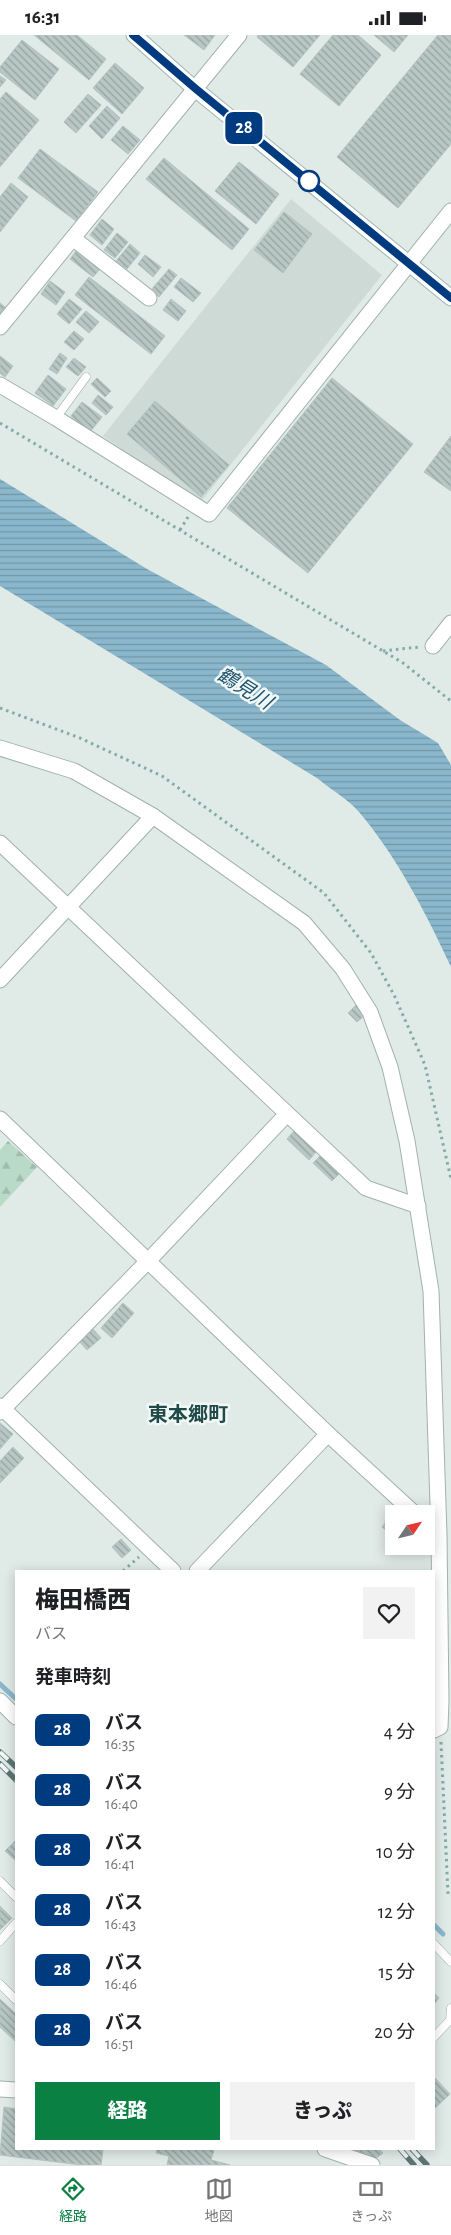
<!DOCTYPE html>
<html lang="ja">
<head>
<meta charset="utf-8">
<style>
	:root { --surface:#fff; --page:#f2f2f2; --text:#202124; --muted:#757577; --line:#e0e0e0; --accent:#0b8043 }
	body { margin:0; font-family:"Alegreya Sans","Noto Sans JP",sans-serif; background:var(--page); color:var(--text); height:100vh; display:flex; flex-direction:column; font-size:19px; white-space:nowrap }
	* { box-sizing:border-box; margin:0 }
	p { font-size:16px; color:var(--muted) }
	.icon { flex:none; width:28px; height:28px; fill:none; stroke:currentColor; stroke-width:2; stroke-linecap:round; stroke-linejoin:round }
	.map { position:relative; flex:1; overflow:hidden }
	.panel { position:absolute; left:15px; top:1535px; width:420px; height:580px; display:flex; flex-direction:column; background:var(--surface); border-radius:0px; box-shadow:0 2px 12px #0003 }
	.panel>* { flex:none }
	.badge { padding:0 10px; border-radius:8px; font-size:18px; line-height:32px }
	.needle { width:32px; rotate:55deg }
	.buttons { position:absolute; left:385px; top:1470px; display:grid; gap:10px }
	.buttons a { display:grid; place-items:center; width:50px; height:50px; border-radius:0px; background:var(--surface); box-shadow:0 2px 12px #0003; font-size:25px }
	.map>.badge { position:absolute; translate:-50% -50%; box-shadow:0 0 0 2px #fff }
	h2 { padding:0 20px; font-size:19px; line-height:45px }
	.round { display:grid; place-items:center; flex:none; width:52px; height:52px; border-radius:0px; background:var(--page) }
	.summary { display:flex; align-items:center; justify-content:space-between; height:85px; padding:0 20px }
	h1 { font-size:24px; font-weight:800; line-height:38px }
	.cta { display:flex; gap:10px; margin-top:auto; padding:10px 20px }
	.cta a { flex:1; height:58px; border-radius:0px; background:var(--accent); color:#fff; font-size:20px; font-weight:800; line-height:58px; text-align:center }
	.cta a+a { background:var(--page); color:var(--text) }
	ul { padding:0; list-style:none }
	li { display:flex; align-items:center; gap:15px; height:60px; padding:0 20px }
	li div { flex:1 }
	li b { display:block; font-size:19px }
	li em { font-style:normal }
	li .badge { min-width:55px; font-weight:700; text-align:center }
	.status { display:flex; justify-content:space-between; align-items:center; height:35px; padding:0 25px; background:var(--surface); direction:ltr }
	.status svg { height:14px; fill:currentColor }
	.tabs { display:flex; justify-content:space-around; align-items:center; height:70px; border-top:1px solid var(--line); background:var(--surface); font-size:14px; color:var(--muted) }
	.tabs a { display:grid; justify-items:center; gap:2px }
	.tabs .current { color:var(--accent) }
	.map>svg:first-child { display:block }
</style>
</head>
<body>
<div class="status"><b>16:31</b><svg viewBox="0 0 49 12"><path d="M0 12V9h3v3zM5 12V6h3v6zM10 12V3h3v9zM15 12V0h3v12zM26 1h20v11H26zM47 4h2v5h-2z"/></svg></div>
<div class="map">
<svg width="451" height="2130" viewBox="0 0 451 2130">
	<defs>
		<pattern id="forest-firs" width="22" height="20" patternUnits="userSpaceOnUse" patternTransform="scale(1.25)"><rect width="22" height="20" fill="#badac8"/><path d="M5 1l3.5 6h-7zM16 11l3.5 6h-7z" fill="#a0bcac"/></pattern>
		<pattern id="water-rules" width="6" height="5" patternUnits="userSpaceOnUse" patternTransform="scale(1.25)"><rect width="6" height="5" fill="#8ab7cc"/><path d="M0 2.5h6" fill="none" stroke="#7096a6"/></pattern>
		<pattern id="building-back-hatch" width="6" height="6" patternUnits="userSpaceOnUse" patternTransform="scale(1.25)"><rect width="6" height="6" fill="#b8c7c4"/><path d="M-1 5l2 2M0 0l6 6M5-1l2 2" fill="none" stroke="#95a3a0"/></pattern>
	</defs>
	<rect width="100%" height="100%" fill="#e0eae7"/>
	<polygon fill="#cedad6" points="291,164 382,240 200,468 103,401"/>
	<polygon fill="url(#forest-firs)" points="8,1106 37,1132 0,1172 0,1115"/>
	<path fill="url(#water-rules)" d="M0,444L147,534L326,630L400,685L438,708L451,730V932C426,878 397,822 359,777C348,764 330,754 317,743L0,551Z"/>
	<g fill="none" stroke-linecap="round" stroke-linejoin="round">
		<g stroke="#8ab7cc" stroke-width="5">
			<polyline points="0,1649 16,1664"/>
			<polyline points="434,1890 443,1899"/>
		</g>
	</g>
	<g fill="url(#building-back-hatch)" stroke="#b3c3bf">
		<polygon points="34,0 77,0 106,24 89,45"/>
		<polygon points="184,0 215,0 204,15"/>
		<polygon points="258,0 320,0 293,32 257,2"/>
		<polygon points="333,0 358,0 381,20 339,71 300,39"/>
		<polygon points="374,0 408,0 394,17"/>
		<polygon points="438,0 451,0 451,109 398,173 337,122"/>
		<polygon points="22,5 59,34 35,65 0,37 0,32"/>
		<polygon points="115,28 144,53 122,79 93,53"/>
		<polygon points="0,41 6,45 0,52"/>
		<polygon points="6,57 39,85 0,132 0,64"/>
		<polygon points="88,59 101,70 76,98 64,87"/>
		<polygon points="107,71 120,83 102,104 89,91"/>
		<polygon points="123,91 140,105 128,119 111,105"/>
		<polygon points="40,114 98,157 76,186 18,143"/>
		<polygon points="164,123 249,194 232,215 146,144"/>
		<polygon points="239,127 279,159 256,189 215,156"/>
		<polygon points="11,148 28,162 0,197 0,162"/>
		<polygon points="284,177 312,199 283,238 254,215"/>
		<polygon points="102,184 114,194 102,210 90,200"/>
		<polygon points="117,198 128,207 115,223 104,215"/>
		<polygon points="130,209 140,218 127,234 116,226"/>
		<polygon points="77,215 101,233 93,242 70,224"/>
		<polygon points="145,220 161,232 153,242 138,229"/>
		<polygon points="169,234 177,240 159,262 151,255"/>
		<polygon points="89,242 165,301 151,319 75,260"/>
		<polygon points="181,243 201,258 193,267 174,252"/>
		<polygon points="50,246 65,257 56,270 41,259"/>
		<polygon points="69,264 82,274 69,289 57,279"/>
		<polygon points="171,264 186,276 178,286 163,275"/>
		<polygon points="0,268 5,272 0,279"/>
		<polygon points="86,276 99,287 89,298 76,287"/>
		<polygon points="74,296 84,304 74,315 64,307"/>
		<polygon points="60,318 67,323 57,339 49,334"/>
		<polygon points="0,321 13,331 5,342 0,338"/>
		<polygon points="74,323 86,332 78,341 66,332"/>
		<polygon points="48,340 66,354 53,371 35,358"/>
		<polygon points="97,343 111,356 105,362 91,349"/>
		<polygon points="332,343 413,409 308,538 227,473"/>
		<polygon points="98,360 113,372 106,380 92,368"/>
		<polygon points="155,366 229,430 201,462 127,399"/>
		<polygon points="82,367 102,382 90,397 71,381"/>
		<polygon points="451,401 451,456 424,437"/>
		<polygon points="357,969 364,981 357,987 348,978"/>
		<polygon points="294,1096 316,1117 309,1125 287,1104"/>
		<polygon points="320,1121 339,1139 332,1146 313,1128"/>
		<polygon points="123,1268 134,1278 112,1303 101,1293"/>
		<polygon points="93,1294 101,1303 87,1315 79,1306"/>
		<polygon points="0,1388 13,1399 0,1414"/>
		<polygon points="13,1412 24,1423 0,1448 0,1426"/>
		<polygon points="396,1475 400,1479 394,1479 394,1501 382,1492"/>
		<polygon points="121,1504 131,1515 122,1523 112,1512"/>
		<polygon points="16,1805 16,1826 5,1816"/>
		<polygon points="0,1871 12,1883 0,1895"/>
		<polygon points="434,1958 439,1963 434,1969"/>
		<polygon points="0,1964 16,1979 16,2007 0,1992"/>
		<polygon points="434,2042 450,2059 435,2073 434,2072"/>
		<polygon points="4,2072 16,2074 16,2114 103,2114 101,2130 82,2130 0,2120"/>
		<polygon points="157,2114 210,2114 214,2115 211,2125 230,2130 167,2130 169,2121 156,2118"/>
		<polygon points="353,2114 379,2114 383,2118 375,2124"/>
	</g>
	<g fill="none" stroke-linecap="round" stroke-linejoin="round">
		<defs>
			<g id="lane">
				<polyline points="56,383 86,342"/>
				<polyline points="0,1846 16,1862"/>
				<polyline points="0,1906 16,1888"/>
				<polyline points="434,1909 451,1927"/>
				<polyline points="0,1949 16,1965"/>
				<polyline points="434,2002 450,1985 451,1973"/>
			</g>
			<g id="street">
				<polyline points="74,204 149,263"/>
				<polyline points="0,292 239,0"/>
				<polyline points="0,350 56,383 209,479 451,176"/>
				<polyline points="433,611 451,588"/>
				<polyline points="0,713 74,736 153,781 304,888 343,934 370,977 390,1032 407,1106 431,1256 439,1500 441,1666 440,1692 434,1695"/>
				<polyline points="0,808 366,1153 418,1171"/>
				<polyline points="0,945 153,781"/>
				<polyline points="0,1084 328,1399 415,1479"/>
				<polyline points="0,1371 173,1536"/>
				<polyline points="0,1377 149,1225 286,1080"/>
				<polyline points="197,1536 328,1399"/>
				<polyline points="0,1666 16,1682"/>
				<polyline points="0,2054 16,2055"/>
				<polyline points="325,2114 372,2130"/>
			</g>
			<polyline id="secondary" points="134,0 195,54 451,263"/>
		</defs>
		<use href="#lane" stroke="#a3b1af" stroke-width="9"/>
		<use href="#street" stroke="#a3b1af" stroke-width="17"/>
		<use href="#secondary" stroke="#a0b5b1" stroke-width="17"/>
		<g stroke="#82aca6" stroke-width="3" stroke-dasharray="2.5 4" stroke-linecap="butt">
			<polyline points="0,388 383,616 403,628 451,666"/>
			<polyline points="180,495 188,482"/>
			<polyline points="383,616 419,612"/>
			<polyline points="0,673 80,703 162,741 324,858 371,918 394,960 425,1030 451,1144"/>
			<polyline points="123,1536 139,1522"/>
			<polyline points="441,1707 448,1859"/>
		</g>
		<use href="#lane" stroke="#fff" stroke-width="8"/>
		<use href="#street" stroke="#fff" stroke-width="15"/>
		<use href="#secondary" stroke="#fff" stroke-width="15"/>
		<defs>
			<g id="rail">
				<polyline points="0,1717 16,1732"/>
				<polyline points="0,1729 16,1745"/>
				<polyline points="400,2114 414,2130"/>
				<polyline points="412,2114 427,2130"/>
			</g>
		</defs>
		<use href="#rail" stroke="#5c7573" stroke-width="5.5"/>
		<use href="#rail" stroke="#f0f7f5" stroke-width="4" stroke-dasharray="11" stroke-linecap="butt"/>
	</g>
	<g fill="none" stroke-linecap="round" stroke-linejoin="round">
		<defs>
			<polyline id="line" points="133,0 196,54 451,263"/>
		</defs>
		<use href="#line" stroke="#fff" stroke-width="11"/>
		<use href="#line" stroke="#003b80" stroke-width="8"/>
	</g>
	<circle fill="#fff" stroke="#003b80" stroke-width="2.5" cx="309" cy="146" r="10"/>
	<g text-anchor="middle" stroke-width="5" stroke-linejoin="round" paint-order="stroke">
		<g font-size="20" font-style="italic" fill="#205671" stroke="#f0f7f5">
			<text transform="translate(245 653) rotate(32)" y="7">鶴見川</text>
		</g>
		<g font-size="20" font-weight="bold" fill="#1f4a47" stroke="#f0f7f5">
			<text x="188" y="1386">東本郷町</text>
		</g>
	</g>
</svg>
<div class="buttons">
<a><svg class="needle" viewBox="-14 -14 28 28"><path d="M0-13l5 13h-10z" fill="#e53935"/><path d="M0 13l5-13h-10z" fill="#757577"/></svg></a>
</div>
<b class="badge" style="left:244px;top:93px;background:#003b80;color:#fff">28</b>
<section class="panel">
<div class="summary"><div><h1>梅田橋西</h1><p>バス</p></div><a class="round"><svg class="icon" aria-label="heart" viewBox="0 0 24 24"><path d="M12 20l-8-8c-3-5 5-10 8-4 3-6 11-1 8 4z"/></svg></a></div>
<h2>発車時刻</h2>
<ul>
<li><span class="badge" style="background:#003b80;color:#fff">28</span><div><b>バス</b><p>16:35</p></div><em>4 分</em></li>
<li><span class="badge" style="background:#003b80;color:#fff">28</span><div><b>バス</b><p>16:40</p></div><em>9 分</em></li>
<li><span class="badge" style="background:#003b80;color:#fff">28</span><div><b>バス</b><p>16:41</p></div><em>10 分</em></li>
<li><span class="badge" style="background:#003b80;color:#fff">28</span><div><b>バス</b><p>16:43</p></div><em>12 分</em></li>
<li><span class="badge" style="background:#003b80;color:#fff">28</span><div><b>バス</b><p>16:46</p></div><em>15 分</em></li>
<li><span class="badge" style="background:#003b80;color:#fff">28</span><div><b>バス</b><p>16:51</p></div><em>20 分</em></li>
</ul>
<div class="cta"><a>経路</a><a>きっぷ</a></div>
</section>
</div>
<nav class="tabs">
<a class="current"><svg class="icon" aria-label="directions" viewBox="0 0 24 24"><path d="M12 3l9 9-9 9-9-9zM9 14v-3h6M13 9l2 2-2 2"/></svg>経路</a>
<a><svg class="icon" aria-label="map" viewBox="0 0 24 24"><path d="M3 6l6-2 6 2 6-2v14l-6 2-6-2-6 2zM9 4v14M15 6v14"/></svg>地図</a>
<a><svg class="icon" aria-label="tickets" viewBox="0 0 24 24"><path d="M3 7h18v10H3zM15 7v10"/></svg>きっぷ</a>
</nav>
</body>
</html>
